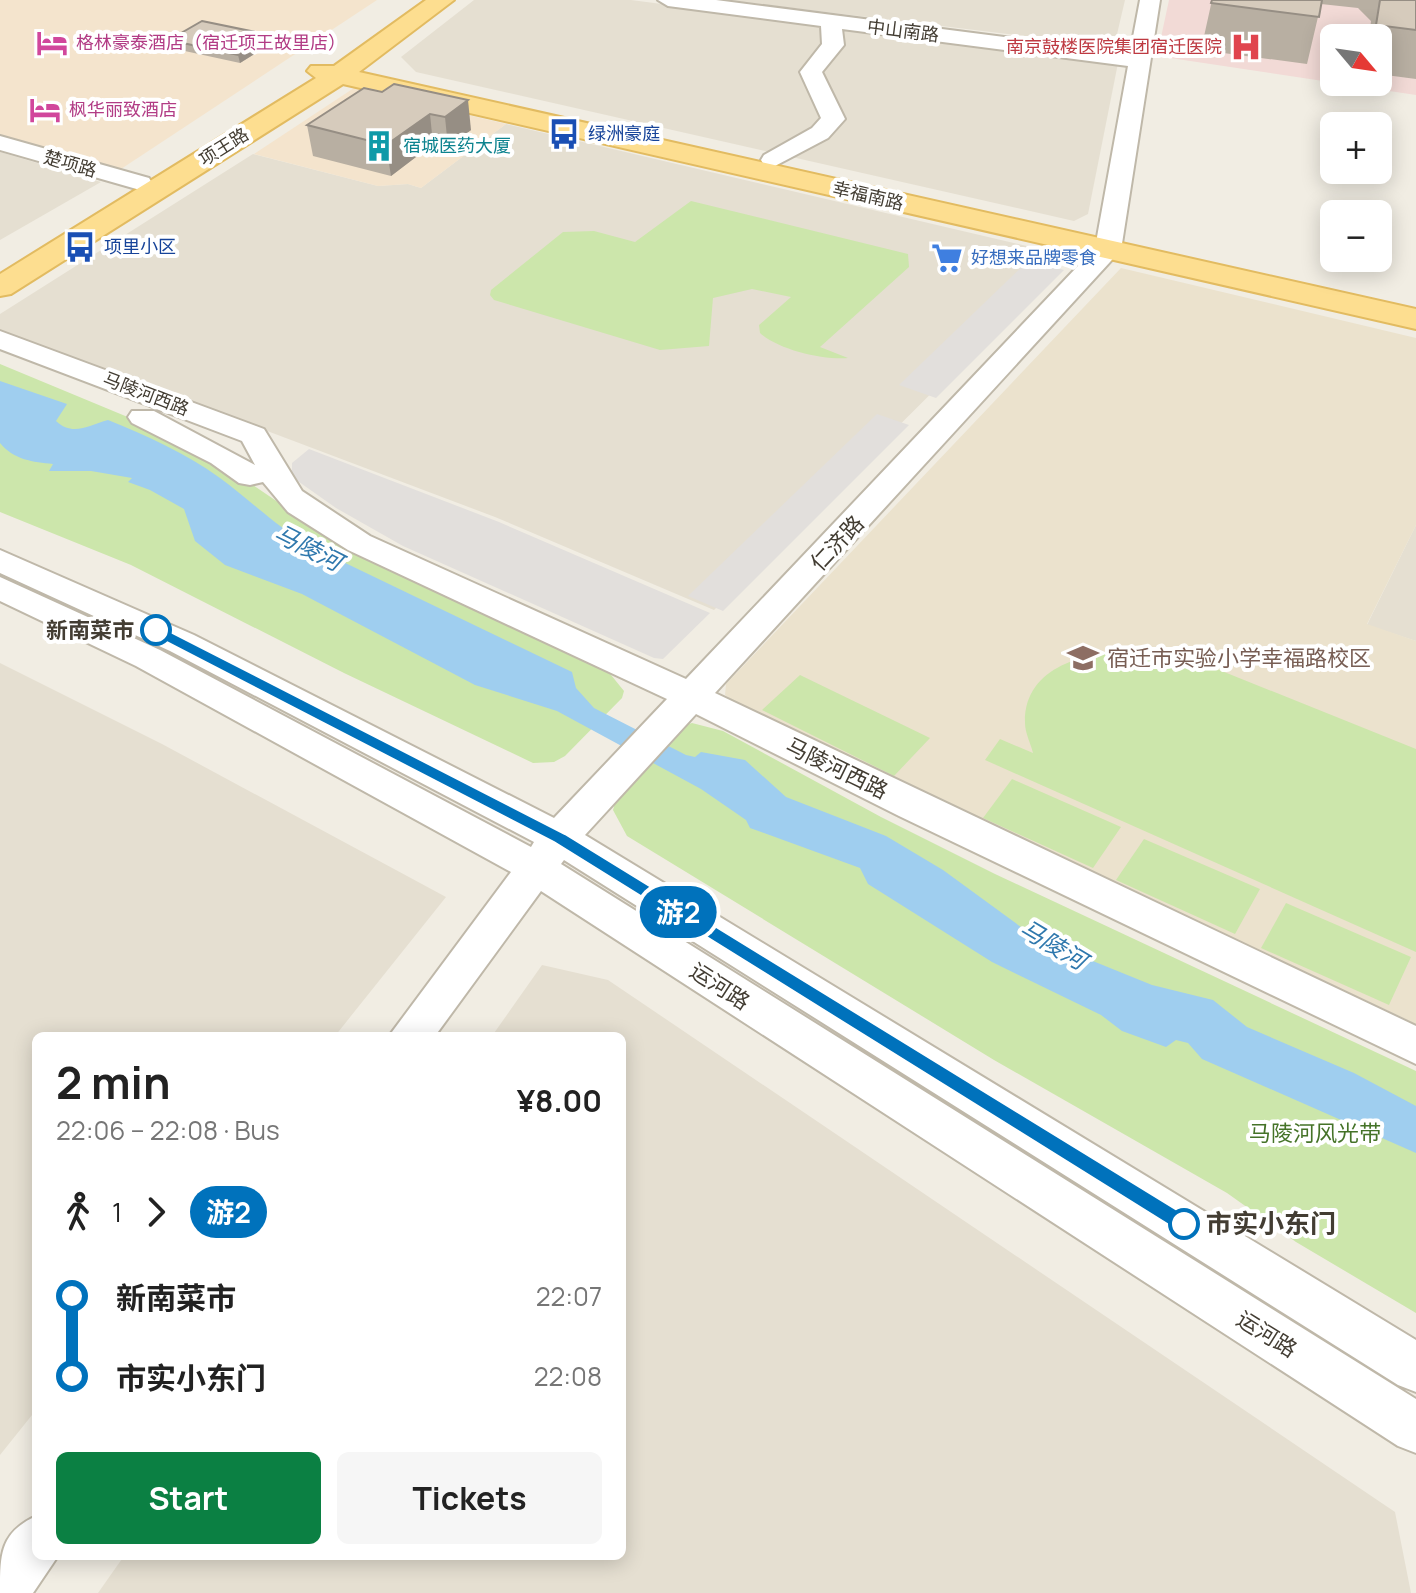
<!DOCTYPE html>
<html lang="en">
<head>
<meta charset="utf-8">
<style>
	:root { --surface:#fff; --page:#f6f6f6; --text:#222; --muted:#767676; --accent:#0b8043 }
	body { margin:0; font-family:Manrope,"Noto Sans SC",sans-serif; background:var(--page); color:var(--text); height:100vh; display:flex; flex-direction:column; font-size:30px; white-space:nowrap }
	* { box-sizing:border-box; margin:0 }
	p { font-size:26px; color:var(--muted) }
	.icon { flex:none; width:44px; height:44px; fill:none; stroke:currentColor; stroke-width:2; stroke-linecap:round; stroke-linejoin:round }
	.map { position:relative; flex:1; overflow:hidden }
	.sheet { position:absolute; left:32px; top:1032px; width:594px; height:528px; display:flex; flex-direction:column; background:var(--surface); border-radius:12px; box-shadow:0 4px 20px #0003 }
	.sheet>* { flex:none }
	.badge { padding:0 16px; border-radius:26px; font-size:28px; line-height:52px }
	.needle { width:52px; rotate:119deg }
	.buttons { position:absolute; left:1320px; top:24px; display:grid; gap:16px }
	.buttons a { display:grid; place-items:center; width:72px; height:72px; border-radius:12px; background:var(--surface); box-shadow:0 4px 20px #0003; font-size:40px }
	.map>.badge { position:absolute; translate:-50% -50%; box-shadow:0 0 0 4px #fff }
	.legs { display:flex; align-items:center; gap:12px; height:88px; padding:0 24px; font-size:26px }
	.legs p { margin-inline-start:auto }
	.headline { display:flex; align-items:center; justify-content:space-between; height:136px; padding:0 24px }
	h1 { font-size:44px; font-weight:700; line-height:60px }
	.cta { display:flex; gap:16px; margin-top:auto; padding:16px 24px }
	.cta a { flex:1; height:92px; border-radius:12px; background:var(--accent); color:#fff; font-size:32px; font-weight:700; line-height:92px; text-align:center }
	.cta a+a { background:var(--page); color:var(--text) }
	ul { padding:0 24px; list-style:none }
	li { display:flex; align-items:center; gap:28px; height:80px; font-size:30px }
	li i { display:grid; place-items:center; width:12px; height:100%; margin:0 10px; background:currentColor }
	li i::after { content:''; width:20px; height:20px; margin:-10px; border:6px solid; border-radius:50%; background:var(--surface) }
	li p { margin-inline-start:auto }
	li:first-child i { background:linear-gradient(#0000 50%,currentColor 0) }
	li:last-child i { background:linear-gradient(currentColor 50%,#0000 0) }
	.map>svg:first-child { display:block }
</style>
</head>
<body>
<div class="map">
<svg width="1416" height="1593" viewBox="0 0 1416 1593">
	<rect width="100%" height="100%" fill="#f1ede3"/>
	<g fill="#e5dfd1">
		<polygon points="474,0 631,0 1118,63 1088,214 1074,221 416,72 401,57"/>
		<polygon points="727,0 1125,0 1114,47"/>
		<polygon points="506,124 1069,256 714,610 495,517 0,330 0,314 253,154 378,186 408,184 421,188"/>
		<polygon points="0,152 101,182 0,240"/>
		<polygon points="1416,525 1416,641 1367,625"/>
		<polygon points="0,663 162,744 446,897 335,1036 36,1036 36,1410 0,1455"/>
		<polygon points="542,965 608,980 1395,1512 1411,1593 98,1593 124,1556 622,1556 622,1036 492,1036"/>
	</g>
	<g fill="#f4e4cd">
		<polygon points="0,0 377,0 121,169 0,135"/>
		<polygon points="354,88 506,124 421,188 408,184 378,186 254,154"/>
	</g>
	<polygon fill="#ebe2cd" points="1121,268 1416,338 1416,525 1367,624 1416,641 1416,1024 743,707 725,695 726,684"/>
	<path fill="#f2dad6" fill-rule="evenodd" d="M1169,0H1416V95L1157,56ZM1334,38H1378V82H1334Z"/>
	<g fill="#cce6ab">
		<path d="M691,201L908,254L909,267L820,347L848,358C823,360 779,350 760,333L759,325L791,297L752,289L713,298L709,346L660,350L494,300L490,295L491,290L563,232L594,231L635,242Z"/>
		<polygon points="0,364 159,430 212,457 294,513 607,670 624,691 622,698 565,756 554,762 533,763 344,673 131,565 0,512"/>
		<path d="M1131,650L1177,653L1416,749V952L985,760L1000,739L1033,753C1031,744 1025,733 1025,723C1024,665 1087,653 1131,650Z"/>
		<polygon points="800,675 930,738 894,776 762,710"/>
		<polygon points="692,723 723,731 881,817 995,874 1416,1071 1416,1313 1296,1242 1227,1193 994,1060 627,836 613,810 617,796 680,727"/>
		<polygon points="1012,779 1121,827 1093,868 983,818"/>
		<polygon points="1144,839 1260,889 1235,934 1116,880"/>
		<polygon points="1286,903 1411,957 1389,1005 1261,948"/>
	</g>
	<g fill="#e2dfdc">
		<polygon points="1029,260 1064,270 936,398 899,385"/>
		<polygon points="877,414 909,425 723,611 688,596"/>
		<polygon points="309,449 499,522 710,613 663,659 654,658 403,546 336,508 292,477 292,463"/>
	</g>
	<path fill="#9fceef" d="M0,381L67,404L56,421C73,437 89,425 108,420C147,436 186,453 220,478C251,501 277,527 310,546L572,672L576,688L594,708L686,755L695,757L701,752L745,760L786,797L886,836L943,870L1036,938L1152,985L1213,1000L1247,1027L1354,1073L1416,1106V1153L1202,1059L1188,1043L1176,1040L1166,1047L1122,1031L1101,1015L992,962L868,884L860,868L750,828L746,820L701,789L557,711L475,685L302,594L225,565L195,541L184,509L150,490L128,482L132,478L91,471H49L53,464C33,462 14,460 0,443Z"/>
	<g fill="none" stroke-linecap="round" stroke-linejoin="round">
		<defs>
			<g id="minor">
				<polygon points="658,0 716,0 1130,53 1140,0 1160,0 1121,250 715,693 1416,1026 1416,1064 899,816 696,714 585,835 1416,1340 1416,1392 1398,1385 564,860 561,864 1416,1399 1416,1453 1398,1446 541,891 435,1036 389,1036 511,872 136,666 0,601 0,577 160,650 531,847 534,842 170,651 0,573 0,550 194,635 554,818 667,699 348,550 288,512 263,482 250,485 239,483 211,463 132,423 128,417 132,411 154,411 255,465 242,441 0,349 0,331 264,429 302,491 370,536 686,679 1095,248 1128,66 842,29 844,45 822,72 845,119 828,138 773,167 764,165 761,160 764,155 812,128 821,118 800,72 822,44 821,26 668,6"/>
				<polygon points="0,136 149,178 152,183 140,190 0,150"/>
				<path d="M36,1516V1556H58L33,1593H0C0,1554 0,1533 36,1516Z"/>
			</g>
			<polygon id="major" points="426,0 454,0 359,72 1416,309 1416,329 343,84 11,294 0,296 0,274 316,78 307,71 311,66 334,66"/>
		</defs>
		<use href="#minor" stroke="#bfb8a9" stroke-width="4"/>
		<use href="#major" stroke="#e2bb61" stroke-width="4"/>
		<use href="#minor" fill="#fff" fill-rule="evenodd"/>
		<use href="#major" fill="#fdde90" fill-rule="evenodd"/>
	</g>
	<g fill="#b8afa2">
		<polygon points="1212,0 1416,0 1416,79 1378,74 1378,38 1369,38 1371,21 1358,8 1321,4 1307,64 1201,50"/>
		<polygon points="169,40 272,43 240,63 171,48"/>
		<polygon points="394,84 471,130 448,147 433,144 391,176 313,156 307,125 382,92"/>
	</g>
	<g fill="#968e84">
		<polygon points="270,35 272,43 240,63 238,55"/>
		<polygon points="468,100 471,130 448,147 445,117"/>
		<polygon points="430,114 433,144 391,176 386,145"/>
	</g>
	<g fill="#d6cbbc" stroke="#968e84" stroke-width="2">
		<polygon points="1212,0 1322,0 1319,17 1211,3"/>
		<polygon points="1380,0 1416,0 1416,30 1376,25"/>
		<polygon points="202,21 270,35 238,55 169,40"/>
		<polygon points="394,84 468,100 445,117 430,114 386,145 307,125 364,88 382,92"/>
	</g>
	<polygon fill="#0072bc" stroke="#fff" stroke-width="2" points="151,627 161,627 565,834 1190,1218 1193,1224 1190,1230 1177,1230 554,842 151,634"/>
	<defs>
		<symbol id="hotel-bare" viewBox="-9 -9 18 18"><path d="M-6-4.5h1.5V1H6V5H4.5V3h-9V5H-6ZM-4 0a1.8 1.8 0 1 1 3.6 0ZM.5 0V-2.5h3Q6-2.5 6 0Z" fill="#d1479c" stroke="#fff" stroke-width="2.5" paint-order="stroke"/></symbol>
		<symbol id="hospital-bare" viewBox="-9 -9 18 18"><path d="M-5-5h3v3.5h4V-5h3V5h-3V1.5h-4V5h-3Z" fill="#e0444e" stroke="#fff" stroke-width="2.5" paint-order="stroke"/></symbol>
		<symbol id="bus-bare" viewBox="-9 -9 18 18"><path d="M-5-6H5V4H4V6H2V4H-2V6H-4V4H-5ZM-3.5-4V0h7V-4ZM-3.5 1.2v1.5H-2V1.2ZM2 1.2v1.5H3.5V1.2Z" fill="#1a4fb4" stroke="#fff" stroke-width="2.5" paint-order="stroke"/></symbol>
		<symbol id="building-bare" viewBox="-9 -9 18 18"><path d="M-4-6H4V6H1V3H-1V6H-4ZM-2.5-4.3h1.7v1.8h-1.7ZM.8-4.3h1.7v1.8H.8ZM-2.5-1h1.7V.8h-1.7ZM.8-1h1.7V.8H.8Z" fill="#0f9aa8" stroke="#fff" stroke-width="2.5" paint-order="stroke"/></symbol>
		<symbol id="supermarket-bare" viewBox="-9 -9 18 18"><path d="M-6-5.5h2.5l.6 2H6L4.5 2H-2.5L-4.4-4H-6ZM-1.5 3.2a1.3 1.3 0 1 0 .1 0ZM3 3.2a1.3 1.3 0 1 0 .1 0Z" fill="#3f7fe0" stroke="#fff" stroke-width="2.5" paint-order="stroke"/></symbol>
		<symbol id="school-bare" viewBox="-9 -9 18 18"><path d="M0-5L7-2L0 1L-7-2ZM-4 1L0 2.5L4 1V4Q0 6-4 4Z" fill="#8d6e63" stroke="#fff" stroke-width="2.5" paint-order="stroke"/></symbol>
	</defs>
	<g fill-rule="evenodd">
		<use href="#hotel-bare" x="30" y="21" width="44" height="44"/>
		<use href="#hospital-bare" x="1224" y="25" width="44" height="44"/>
		<use href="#hotel-bare" x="23" y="88" width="44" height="44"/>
		<use href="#bus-bare" x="542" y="112" width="44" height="44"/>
		<use href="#building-bare" x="357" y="124" width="44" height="44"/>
		<use href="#bus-bare" x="58" y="225" width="44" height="44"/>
		<use href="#supermarket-bare" x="925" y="236" width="44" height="44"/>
		<use href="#school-bare" x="1061" y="636" width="44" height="44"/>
	</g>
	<g fill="#fff" stroke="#0072bc" stroke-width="4">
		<circle cx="156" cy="630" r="14"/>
		<circle cx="1184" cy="1224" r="14"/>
	</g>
	<g text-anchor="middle" stroke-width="8" stroke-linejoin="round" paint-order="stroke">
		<g font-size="18" fill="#433d33" stroke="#fff">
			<text transform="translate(903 31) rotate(7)" y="6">中山南路</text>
			<text transform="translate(224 147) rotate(-32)" y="6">项王路</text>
			<text transform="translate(70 164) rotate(16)" y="6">楚项路</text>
			<text transform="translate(868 196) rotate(13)" y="6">幸福南路</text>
			<text transform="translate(146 394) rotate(21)" y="6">马陵河西路</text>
		</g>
		<g font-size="18" fill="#b23c85" stroke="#fff" text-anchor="start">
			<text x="76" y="49">格林豪泰酒店（宿迁项王故里店）</text>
			<text x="69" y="116">枫华丽致酒店</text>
		</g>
		<g font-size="18" fill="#be3a42" stroke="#fff" text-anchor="end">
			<text x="1222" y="53">南京鼓楼医院集团宿迁医院</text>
		</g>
		<g font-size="18" fill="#164399" stroke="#fff" text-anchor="start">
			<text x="588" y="140">绿洲豪庭</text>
			<text x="104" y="253">项里小区</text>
		</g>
		<g font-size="18" fill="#0d838f" stroke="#fff" text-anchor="start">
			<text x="403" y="152">宿城医药大厦</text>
		</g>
		<g font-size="18" fill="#366cbe" stroke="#fff" text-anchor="start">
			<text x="971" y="264">好想来品牌零食</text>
		</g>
		<g font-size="22" fill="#433d33" stroke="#fff">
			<text transform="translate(837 543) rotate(-47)" y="8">仁济路</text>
			<text transform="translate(837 768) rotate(26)" y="8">马陵河西路</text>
			<text transform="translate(720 986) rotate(33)" y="8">运河路</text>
			<text transform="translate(1267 1334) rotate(32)" y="8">运河路</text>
		</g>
		<g font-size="22" font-weight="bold" fill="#433d33" stroke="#fff" text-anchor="end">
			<text x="134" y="638">新南菜市</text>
		</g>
		<g font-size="22" fill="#785e54" stroke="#fff" text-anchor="start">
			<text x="1107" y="666">宿迁市实验小学幸福路校区</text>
		</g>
		<g font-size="22" fill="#457328" stroke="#fff">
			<text x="1315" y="1141">马陵河风光带</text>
		</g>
		<g font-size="24" font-style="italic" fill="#2f78ad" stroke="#fff">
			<text transform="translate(308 548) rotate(27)" y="8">马陵河</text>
			<text transform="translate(1053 945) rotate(31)" y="8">马陵河</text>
		</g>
		<g font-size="26" font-weight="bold" fill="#433d33" stroke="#fff" text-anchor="start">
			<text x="1206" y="1233">市实小东门</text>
		</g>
	</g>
</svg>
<div class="buttons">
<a><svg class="needle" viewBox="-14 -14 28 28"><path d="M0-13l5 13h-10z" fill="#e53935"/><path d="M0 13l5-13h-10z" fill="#767676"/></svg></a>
<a>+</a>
<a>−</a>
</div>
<b class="badge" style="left:678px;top:912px;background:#0072bc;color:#fff">游2</b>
<section class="sheet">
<div class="headline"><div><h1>2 min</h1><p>22:06 – 22:08 · Bus</p></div><b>¥8.00</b></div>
<div class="legs"><svg class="icon" aria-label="walk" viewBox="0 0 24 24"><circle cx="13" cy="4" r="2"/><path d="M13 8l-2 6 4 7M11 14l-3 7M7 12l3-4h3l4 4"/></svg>1<svg class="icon" aria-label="forward" viewBox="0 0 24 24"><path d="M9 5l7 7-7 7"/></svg><b class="badge" style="background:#0072bc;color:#fff">游2</b></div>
<ul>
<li><i style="color:#0072bc"></i><b>新南菜市</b><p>22:07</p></li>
<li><i style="color:#0072bc"></i><b>市实小东门</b><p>22:08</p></li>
</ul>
<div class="cta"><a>Start</a><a>Tickets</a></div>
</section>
</div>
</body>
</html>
